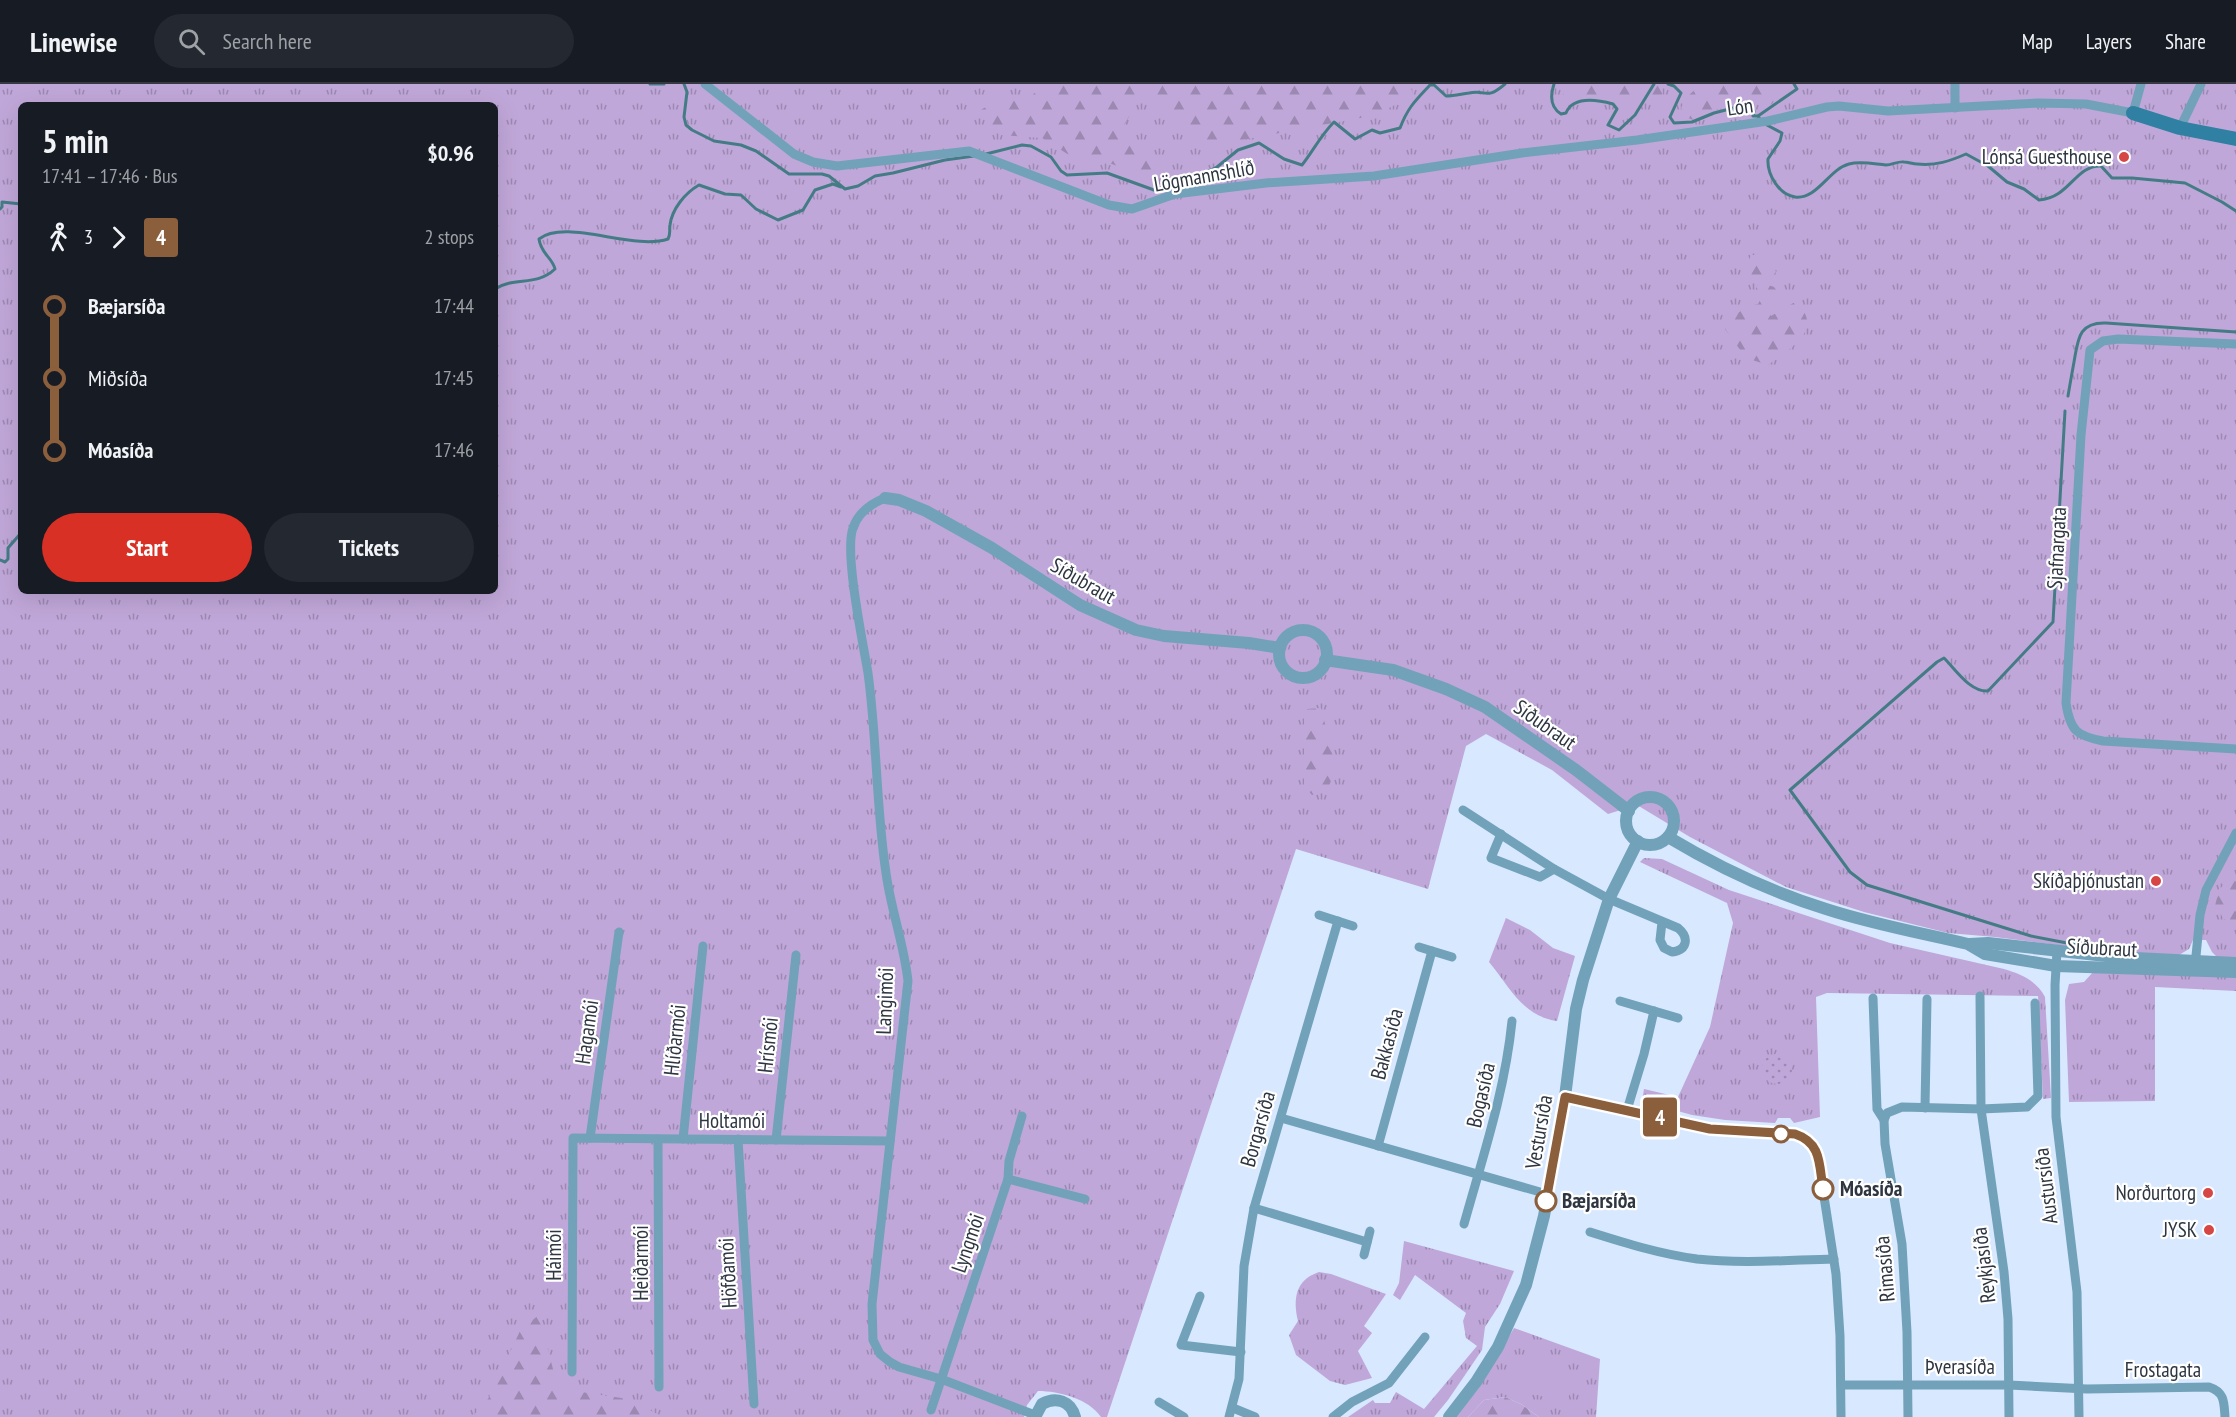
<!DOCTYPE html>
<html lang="en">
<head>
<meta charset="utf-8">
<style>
	:root { --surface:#171b24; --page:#242831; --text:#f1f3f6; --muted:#9ea1a6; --line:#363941; --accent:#d93025 }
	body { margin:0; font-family:"PT Sans Narrow",sans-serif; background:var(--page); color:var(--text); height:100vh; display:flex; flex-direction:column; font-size:22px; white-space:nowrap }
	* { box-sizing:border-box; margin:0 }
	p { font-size:20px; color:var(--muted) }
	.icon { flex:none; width:33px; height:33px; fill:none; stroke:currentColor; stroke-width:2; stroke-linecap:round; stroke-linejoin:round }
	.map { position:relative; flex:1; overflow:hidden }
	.details { position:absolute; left:18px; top:18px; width:480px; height:492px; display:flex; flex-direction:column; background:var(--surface); border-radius:9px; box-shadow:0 6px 24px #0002 }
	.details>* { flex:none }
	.badge { padding:0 12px; border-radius:4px; font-size:21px; line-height:39px }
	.map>.badge { position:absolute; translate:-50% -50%; box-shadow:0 0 0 3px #fff }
	.legs { display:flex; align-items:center; gap:9px; height:66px; padding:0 24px; font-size:20px }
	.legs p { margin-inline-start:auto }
	.headline { display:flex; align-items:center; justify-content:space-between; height:102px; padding:0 24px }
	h1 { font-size:33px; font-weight:600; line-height:45px }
	.action { display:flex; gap:12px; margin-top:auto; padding:12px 24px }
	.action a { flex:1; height:69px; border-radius:36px; background:var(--accent); color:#fff; font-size:24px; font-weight:600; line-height:69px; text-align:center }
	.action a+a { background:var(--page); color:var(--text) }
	ul { padding:0 24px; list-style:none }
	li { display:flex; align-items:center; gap:21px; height:72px; font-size:22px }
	li i { display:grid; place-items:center; width:9px; height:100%; margin:0 8px; background:currentColor }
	li i::after { content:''; width:15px; height:15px; margin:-8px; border:4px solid; border-radius:50%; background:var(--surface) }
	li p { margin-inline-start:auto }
	li:first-child i { background:linear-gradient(#0000 50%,currentColor 0) }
	li:last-child i { background:linear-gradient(currentColor 50%,#0000 0) }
	header { display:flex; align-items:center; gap:36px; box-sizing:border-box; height:84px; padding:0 30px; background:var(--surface); border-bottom:2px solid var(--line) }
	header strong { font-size:28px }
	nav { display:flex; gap:33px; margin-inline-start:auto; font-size:21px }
	.search { width:420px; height:54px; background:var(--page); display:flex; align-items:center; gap:15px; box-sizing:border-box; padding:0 21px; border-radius:33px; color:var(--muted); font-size:22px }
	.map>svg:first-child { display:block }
</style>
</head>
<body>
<header>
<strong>Linewise</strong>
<div class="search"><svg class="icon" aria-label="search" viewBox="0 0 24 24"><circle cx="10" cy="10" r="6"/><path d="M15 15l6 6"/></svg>Search here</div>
<nav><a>Map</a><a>Layers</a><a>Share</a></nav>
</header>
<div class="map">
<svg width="2236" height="1333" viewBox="0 0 2236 1333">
	<defs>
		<pattern id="grass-tufts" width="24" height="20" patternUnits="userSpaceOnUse" patternTransform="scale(1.5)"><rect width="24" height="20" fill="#c0a7d9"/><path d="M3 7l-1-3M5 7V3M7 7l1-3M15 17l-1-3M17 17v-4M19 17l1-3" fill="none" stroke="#9c89b2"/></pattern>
		<pattern id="forest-firs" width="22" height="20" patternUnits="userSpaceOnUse" patternTransform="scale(1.5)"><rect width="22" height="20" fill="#c0a7da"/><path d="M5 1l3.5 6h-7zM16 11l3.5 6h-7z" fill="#9c89b2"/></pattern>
		<pattern id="park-dots" width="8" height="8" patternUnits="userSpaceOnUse" patternTransform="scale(1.5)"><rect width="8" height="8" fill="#c0a7d9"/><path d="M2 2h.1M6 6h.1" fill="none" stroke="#9c89b2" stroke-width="1.8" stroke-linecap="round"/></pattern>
	</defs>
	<rect width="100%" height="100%" fill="#d7e8ff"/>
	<g fill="url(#grass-tufts)" fill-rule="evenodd">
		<path d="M0,0H2236V876L2219,875L2212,868L2206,856H2193L2189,865L2179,871L2105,867L1995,853L1948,849L1864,828L1786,803L1690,753L1637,721L1608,730L1552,686L1486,650L1466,662L1428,805L1296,765L1107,1333H1101C1089,1315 1059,1307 1038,1307L1027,1321L1024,1333H0ZM21,21H495V507H21Z"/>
		<path d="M1644,774L1662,775L1729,806L1890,859L2004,885C2021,890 2037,897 2045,913L2051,1014L2043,1015L2038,912L1827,909L1816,913L1820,1033L1794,1039L1790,1034H1778L1775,1039L1725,1036L1692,1031L1642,1017L1644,1005L1678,1013L1710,943L1733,839L1727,819L1640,778Z"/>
		<path d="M1506,834L1530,846L1553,864L1575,872L1557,937C1522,932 1510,903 1489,878Z"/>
		<polygon points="2094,887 2236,891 2236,907 2155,903 2155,1017 2069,1018 2065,916 2069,900 2084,898"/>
		<polygon points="1404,1157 1514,1187 1500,1220 1485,1243 1482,1266 1448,1316 1434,1333 1348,1333 1373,1316 1375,1319 1390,1319 1396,1308 1424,1325 1477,1262 1466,1254 1463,1237 1466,1229 1415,1191 1400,1216 1393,1211 1399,1199"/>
		<path d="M1319,1188L1331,1190L1386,1210L1364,1242L1372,1249L1358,1267L1372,1294L1345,1301L1330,1297L1296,1271L1289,1251L1298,1237C1293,1215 1295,1196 1319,1188Z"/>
		<polygon points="1514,1244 1600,1275 1596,1333 1539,1333 1521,1320 1505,1313 1484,1316 1468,1333 1454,1333 1478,1305"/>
	</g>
	<g fill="url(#forest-firs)">
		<path d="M1050,0H1410L1413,11L1376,31L1210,62L1190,57L1164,16L1139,14L1124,42L1135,63L1166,87L1145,93L1112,80L1077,76L1042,54L1000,51L979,27C994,17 1010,15 1028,16L1041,2Z"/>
		<polygon points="1563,0 1663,0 1662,11 1563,16"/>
		<polygon points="1701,0 1778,0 1781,6 1772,20 1766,22 1764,13 1757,11 1742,24 1717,25 1693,36 1686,33 1681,24 1688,12"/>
		<polygon points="1751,171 1760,171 1774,183 1776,188 1769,195 1751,195 1745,187"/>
		<path d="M1760,198L1774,203L1783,215L1769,228L1771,232L1795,218C1827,245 1789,265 1768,281L1746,274L1725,245C1732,231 1743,223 1758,220L1763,211L1756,203Z"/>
		<polygon points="1321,624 1336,684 1327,707 1312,711 1304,702 1304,635 1307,625"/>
		<polygon points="2236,792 2236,841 2224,835 2215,822 2219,805"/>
		<polygon points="539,1231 554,1289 561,1305 628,1315 663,1333 472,1333 488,1315 521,1245"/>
		<polygon points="1505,1313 1521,1320 1539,1333 1468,1333 1484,1316"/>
	</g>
	<circle fill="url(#park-dots)" cx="1777" cy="985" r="15"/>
	<polygon fill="#c0a7d9" points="1516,1273 1575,1289 1567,1319 1507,1303"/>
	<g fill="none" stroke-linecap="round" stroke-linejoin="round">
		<g stroke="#447c85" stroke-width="3">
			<polyline points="650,0 664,0"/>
			<polyline points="684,0 687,8 684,33 686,41 692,46 714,57 741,61 756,67 789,90 822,90 829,92 845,105 858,102 875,92 893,89 945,76 974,72"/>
			<path d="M1554,0C1550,12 1550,23 1561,30L1566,29C1573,12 1598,16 1613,20L1617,25L1608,41L1619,46L1635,31L1654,0"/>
			<polyline points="1668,0 1674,2 1681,9 1670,33 1674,39 1692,38 1714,29 1749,20 1754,27 1753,32 1758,32 1760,35"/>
			<polyline points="1758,32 1797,5 1794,0"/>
			<path d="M1765,40L1782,49L1780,57L1768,75C1767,90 1779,111 1795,113C1817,116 1829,85 1849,80C1861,77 1874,80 1886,81C1892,81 1898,77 1904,78C1908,78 1913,80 1917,80C1936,82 1950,77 1966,70L1988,82L2007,98L2024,105L2039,116C2070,114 2075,81 2101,82L2112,94H2132L2185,99L2222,118L2236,127"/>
			<path d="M986,70L1022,61L1031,62L1051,73L1061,87L1067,91L1107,89L1154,106L1193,95L1217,83L1238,66L1259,59L1284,75L1302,81C1313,67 1321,51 1334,38L1355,55L1372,46L1380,49L1400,44C1408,23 1416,16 1430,1H1434L1446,12C1455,12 1461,10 1469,9C1487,5 1485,17 1505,0"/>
			<polyline points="0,125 2,123 2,118 21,120"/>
			<path d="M495,205C515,192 536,203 555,185C552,173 541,170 539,155C566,134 633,167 668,155C671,149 669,147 670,141C672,125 685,109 699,101L725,110L741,111L756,125L778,136L803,126L815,106L833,100L841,103"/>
			<path d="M2068,312C2070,300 2072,289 2074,278C2078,256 2078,238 2106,239L2236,248"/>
			<path d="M2065,327L2053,538L1988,607C1970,608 1956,586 1944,574L1937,578L1790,706L1850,788L1867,801L2031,852L2067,859L2091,860"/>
			<polyline points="0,476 5,478 8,475 8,464 21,449"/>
		</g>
		<g stroke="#72a2b9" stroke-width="9">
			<polyline points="705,0 794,70 813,78 837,82 969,67 1109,121 1132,125 1175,110 1266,99 1374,92 1522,69 1637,56 1768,37 1827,23 1839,22 1888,27 2038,19 2086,20 2133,29 2141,0"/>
			<polyline points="1955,0 1955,24"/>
			<polyline points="2180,44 2201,0"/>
			<path d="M2236,260L2118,255L2103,257L2090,266L2081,351L2066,619C2070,647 2077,652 2103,657L2236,665"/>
			<path d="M885,414C870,420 858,429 853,444C844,468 863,559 868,589C877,655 876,723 886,789C891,826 904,860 908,897L872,1220L873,1256L880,1270L890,1278L899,1283L941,1295L1035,1331"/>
			<path d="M1463,726L1554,785L1609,815L1678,844C1689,853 1688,866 1672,868L1664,864L1660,856L1662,838"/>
			<polyline points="1501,750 1491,774 1540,793 1554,785"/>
			<polyline points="1319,831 1353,842"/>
			<polyline points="1419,863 1452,873"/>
			<polyline points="2057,867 2055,901 2056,1033 2077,1208 2079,1333"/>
			<polyline points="2195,882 2200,831 2206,806 2236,749"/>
			<polyline points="1980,912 1981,1025 2004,1188 2008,1235 2009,1333"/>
			<polyline points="1873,914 1877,1025 1884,1036"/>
			<polyline points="1620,917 1678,934"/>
			<polyline points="1565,1013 1711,1045 1795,1050 1812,1059 1818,1074 1836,1190 1840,1252 1841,1333"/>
			<polyline points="1925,1024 1927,915"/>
			<polyline points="1627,1026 1644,970 1654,927"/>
			<polyline points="1281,1034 1547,1110"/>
			<polyline points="590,1054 619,848"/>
			<polyline points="658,1055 659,1303"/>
			<polyline points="683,1055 703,862"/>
			<polyline points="738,1055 754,1320"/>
			<polyline points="776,1056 796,871"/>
			<polyline points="1378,1062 1432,867"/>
			<polyline points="1008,1095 1085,1115"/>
			<polyline points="1254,1124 1367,1158"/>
			<path d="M1464,1140C1483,1072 1505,1007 1512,937"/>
			<path d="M1590,1148C1625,1159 1660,1170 1697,1175C1742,1180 1789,1176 1834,1175"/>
			<polyline points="1364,1171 1370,1147"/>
			<polyline points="1200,1212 1181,1261 1241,1268"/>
			<polyline points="572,1288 573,1054 890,1057"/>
			<path d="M1841,1301H2009L2087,1305L2209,1303C2225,1308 2224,1319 2225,1333"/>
			<polyline points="1159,1318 1184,1333"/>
			<polyline points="1233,1324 1255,1333"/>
			<polyline points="931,1326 1008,1095 1009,1077 1022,1032"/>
			<polyline points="1229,1333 1239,1295 1244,1182 1254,1124 1338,837"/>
			<polyline points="1333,1333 1352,1318 1389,1299 1425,1253"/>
			<polyline points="1908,1333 1907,1248 1902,1160 1885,1060 1884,1036 1887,1029 1902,1023 1981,1025 2027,1023 2038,1012 2035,919"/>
		</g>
		<g stroke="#72a2b9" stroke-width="12">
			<polyline points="885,414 899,416 926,427 992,464 1080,521 1136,546 1164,552 1249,559 1280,564"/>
			<circle cx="1303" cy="570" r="24"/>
			<polyline points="1325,576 1393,586 1446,605 1485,623 1576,686 1629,727"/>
			<circle cx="1650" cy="737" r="24"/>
			<path d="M1668,753C1718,783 1771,808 1826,825C1872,840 1921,849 1968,860L1985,870L2056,882L2236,888"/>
			<polyline points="1970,860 1988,859 2115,873 2236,879"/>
			<path d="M1035,1333L1042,1320C1056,1312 1071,1317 1075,1333"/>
			<polyline points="1449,1333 1476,1298 1498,1263 1526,1201 1544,1132 1565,1013 1576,925 1583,896 1609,815 1638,757"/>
		</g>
		<polyline stroke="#2f80a2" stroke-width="14" points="2133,29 2180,44 2236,55"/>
	</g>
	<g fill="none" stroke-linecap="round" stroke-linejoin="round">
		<defs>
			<path id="line-1" d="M1546,1117L1565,1013L1710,1045L1795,1050C1822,1059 1819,1081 1823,1105"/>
		</defs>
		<use href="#line-1" stroke="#fff" stroke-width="14"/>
		<use href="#line-1" stroke="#8b5e3c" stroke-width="9"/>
	</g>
	<g fill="#d54645" stroke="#fff" stroke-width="2">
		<circle cx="2124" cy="73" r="6"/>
		<circle cx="2156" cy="797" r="6"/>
		<circle cx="2208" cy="1109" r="6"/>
		<circle cx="2209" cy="1146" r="6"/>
	</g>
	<g fill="#fff" stroke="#8b5e3c" stroke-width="3">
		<circle cx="1781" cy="1050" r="8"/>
		<circle cx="1823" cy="1105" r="10"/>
		<circle cx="1546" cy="1117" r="10"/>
	</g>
	<g text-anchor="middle" stroke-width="4.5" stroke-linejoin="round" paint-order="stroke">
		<g font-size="21" fill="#2e3641" stroke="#fff">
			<text transform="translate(1740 23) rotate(-8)" y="7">Lón</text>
			<text transform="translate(1204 92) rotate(-10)" y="7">Lögmannshlíð</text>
			<text transform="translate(2057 464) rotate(-87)" y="7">Sjafnargata</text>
			<text transform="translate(1083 497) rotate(30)" y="7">Síðubraut</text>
			<text transform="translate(1545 641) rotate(35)" y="7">Síðubraut</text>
			<text transform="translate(2102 864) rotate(3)" y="7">Síðubraut</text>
			<text transform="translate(885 917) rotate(-88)" y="7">Langimói</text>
			<text transform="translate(587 948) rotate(-82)" y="7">Hagamói</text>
			<text transform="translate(675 956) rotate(-84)" y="7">Hlíðarmói</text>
			<text transform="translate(1387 960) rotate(-75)" y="7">Bakkasíða</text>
			<text transform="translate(768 961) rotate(-84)" y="7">Hrísmói</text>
			<text transform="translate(1481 1011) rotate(-77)" y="7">Bogasíða</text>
			<text x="732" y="1044">Holtamói</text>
			<text transform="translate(1258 1045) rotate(-74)" y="7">Borgarsíða</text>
			<text transform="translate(1539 1048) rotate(-80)" y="7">Vestursíða</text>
			<text transform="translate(2046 1102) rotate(-97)" y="7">Austursíða</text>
			<text transform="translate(968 1159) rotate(-71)" y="7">Lyngmói</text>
			<text transform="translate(554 1171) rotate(-90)" y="7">Háimói</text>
			<text transform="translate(641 1179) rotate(-90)" y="7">Heiðarmói</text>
			<text transform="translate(1984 1181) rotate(-97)" y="7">Reykjasíða</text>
			<text transform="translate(1885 1185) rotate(-95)" y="7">Rimasíða</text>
			<text transform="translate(728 1189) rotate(-93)" y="7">Höfðamói</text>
			<text x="1960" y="1290">Þverasíða</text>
			<text x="2163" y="1293">Frostagata</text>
		</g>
		<g font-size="21" fill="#2e3641" stroke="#fff" text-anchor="end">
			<text x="2112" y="80">Lónsá Guesthouse</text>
			<text x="2144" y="804">Skíðaþjónustan</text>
			<text x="2196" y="1116">Norðurtorg</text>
			<text x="2197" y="1153">JYSK</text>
		</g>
		<g font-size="21" font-weight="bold" fill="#2e3641" stroke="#fff" text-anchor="start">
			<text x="1840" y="1112">Móasíða</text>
			<text x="1562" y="1124">Bæjarsíða</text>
		</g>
	</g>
</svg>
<b class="badge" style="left:1660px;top:1033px;background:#8b5e3c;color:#fff">4</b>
<section class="details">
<div class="headline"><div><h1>5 min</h1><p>17:41 – 17:46 · Bus</p></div><b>$0.96</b></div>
<div class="legs"><svg class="icon" aria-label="walk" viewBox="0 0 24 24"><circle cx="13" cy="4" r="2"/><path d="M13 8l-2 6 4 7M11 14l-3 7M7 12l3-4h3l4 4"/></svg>3<svg class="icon" aria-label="forward" viewBox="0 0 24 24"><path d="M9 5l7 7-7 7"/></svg><b class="badge" style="background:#8b5e3c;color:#fff">4</b><p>2 stops</p></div>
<ul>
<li><i style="color:#8b5e3c"></i><b>Bæjarsíða</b><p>17:44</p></li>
<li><i style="color:#8b5e3c"></i><span>Miðsíða</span><p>17:45</p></li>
<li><i style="color:#8b5e3c"></i><b>Móasíða</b><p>17:46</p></li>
</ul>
<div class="action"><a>Start</a><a>Tickets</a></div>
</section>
</div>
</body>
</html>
